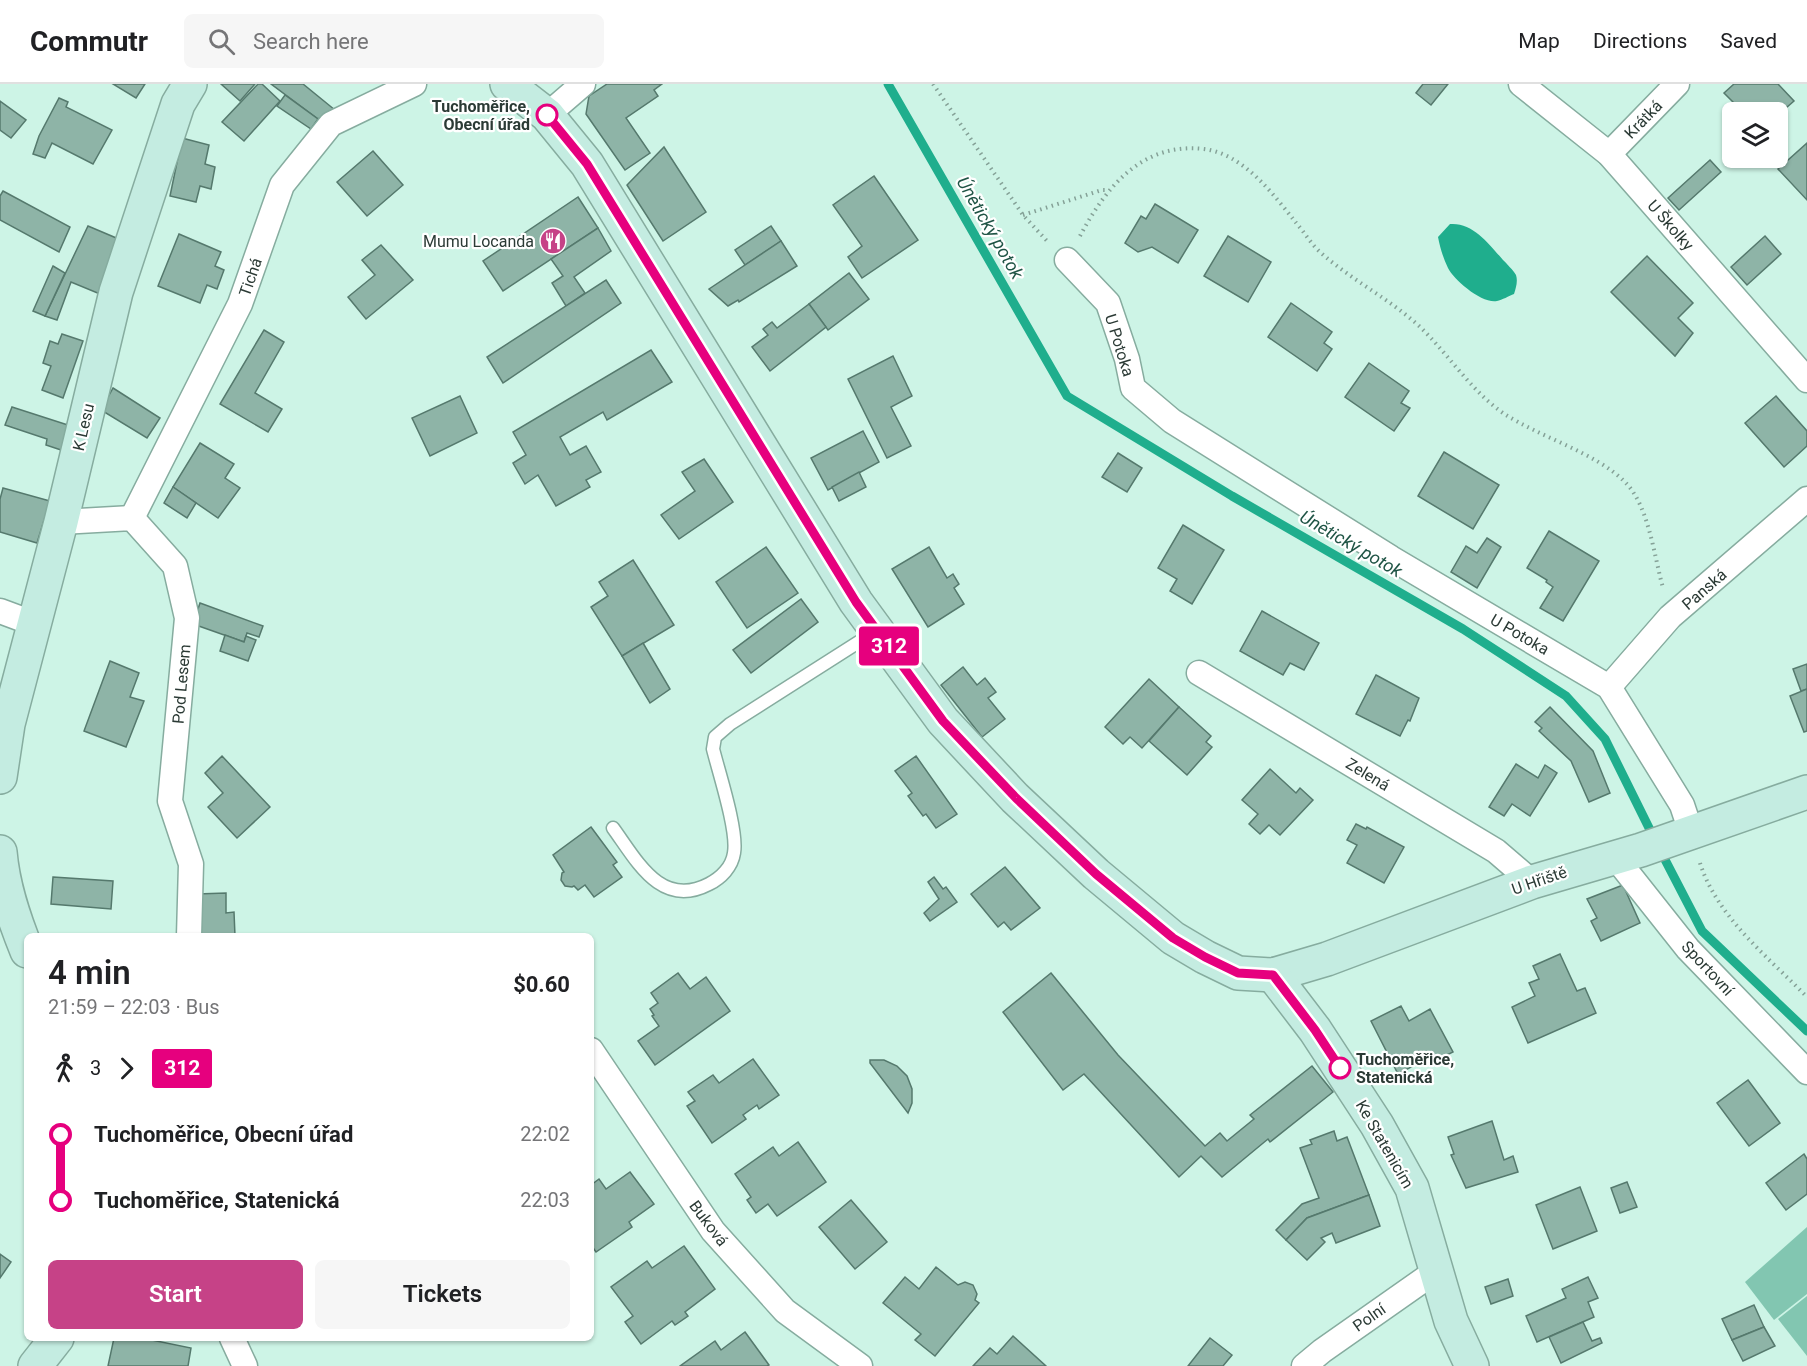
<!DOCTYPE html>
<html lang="en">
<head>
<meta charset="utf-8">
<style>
	:root { --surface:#fff; --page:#f6f6f6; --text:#202124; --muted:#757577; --line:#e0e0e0; --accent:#c64287 }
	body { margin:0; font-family:Roboto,sans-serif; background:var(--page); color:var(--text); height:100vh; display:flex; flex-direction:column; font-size:22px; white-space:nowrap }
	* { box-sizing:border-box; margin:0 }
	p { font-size:20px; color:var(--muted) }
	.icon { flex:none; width:33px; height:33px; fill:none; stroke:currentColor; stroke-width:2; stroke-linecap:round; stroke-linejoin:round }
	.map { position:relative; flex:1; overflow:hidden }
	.panel { position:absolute; left:24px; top:849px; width:570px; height:408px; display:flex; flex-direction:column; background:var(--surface); border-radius:9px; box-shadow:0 2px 4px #0004 }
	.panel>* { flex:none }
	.badge { padding:0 12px; border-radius:4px; font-size:21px; line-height:39px }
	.buttons { position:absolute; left:1722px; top:18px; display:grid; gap:12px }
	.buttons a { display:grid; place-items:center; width:66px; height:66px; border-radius:9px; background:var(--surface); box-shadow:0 2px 4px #0004; font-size:30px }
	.map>.badge { position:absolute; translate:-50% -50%; box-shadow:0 0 0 3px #fff }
	.legs { display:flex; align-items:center; gap:9px; height:66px; padding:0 24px; font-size:20px }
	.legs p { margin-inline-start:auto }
	.summary { display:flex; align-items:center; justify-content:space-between; height:102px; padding:0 24px }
	h1 { font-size:33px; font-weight:600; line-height:45px }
	.action { display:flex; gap:12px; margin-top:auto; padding:12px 24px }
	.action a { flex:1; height:69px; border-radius:9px; background:var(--accent); color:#fff; font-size:24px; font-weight:600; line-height:69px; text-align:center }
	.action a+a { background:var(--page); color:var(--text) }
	ul { padding:0 24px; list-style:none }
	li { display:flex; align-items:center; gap:21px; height:66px; font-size:22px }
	li i { display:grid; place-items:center; width:9px; height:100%; margin:0 8px; background:currentColor }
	li i::after { content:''; width:15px; height:15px; margin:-8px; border:4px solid; border-radius:50%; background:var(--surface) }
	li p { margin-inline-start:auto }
	li:first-child i { background:linear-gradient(#0000 50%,currentColor 0) }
	li:last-child i { background:linear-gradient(currentColor 50%,#0000 0) }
	header { display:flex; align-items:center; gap:36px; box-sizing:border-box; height:84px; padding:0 30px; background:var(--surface); border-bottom:2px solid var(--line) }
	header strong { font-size:28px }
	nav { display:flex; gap:33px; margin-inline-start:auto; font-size:21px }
	.search { width:420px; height:54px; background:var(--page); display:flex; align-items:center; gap:15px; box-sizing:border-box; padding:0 21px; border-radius:9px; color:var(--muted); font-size:22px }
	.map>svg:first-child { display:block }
</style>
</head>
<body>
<header>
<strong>Commutr</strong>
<div class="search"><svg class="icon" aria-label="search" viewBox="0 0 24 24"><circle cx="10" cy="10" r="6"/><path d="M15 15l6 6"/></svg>Search here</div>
<nav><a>Map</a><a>Directions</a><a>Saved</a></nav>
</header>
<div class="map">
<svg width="1807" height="1282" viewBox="0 0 1807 1282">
	<rect width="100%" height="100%" fill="#cdf4e6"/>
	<g fill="#82c6b1">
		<polygon points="1807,1143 1807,1210 1774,1236 1745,1198"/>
		<polygon points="1807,1212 1807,1272 1778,1235"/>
	</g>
	<path fill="#1fae8d" d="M1450,140C1473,138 1490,161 1503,176C1507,180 1513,186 1516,191C1518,197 1516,204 1514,210C1509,212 1502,216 1497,217C1482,220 1454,196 1448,184C1443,174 1440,163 1438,153Z"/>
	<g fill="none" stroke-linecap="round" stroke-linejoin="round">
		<g stroke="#1fae8d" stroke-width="9">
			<polyline points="888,0 1067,312 1232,412 1463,545 1566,612 1605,655 1654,754"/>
			<polyline points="1660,766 1702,847 1807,947"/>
		</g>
	</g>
	<g fill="#8eb4a7" stroke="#55796d" stroke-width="1.5">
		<polygon points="113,0 145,0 136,14"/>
		<polygon points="221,0 255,0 240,17"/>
		<polygon points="258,0 262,0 280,17 244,57 222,38"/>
		<polygon points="271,0 303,0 335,26 318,35"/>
		<polygon points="607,0 662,0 654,6 658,12 626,34 650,69 625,86 586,30 589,12"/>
		<polygon points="1423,0 1448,0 1431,21 1416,9"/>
		<polygon points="1734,0 1778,0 1794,17 1778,31 1778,28 1743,28 1724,9"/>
		<polygon points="285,11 318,35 311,45 277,22"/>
		<polygon points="59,14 68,18 66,23 112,46 93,80 52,59 45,74 33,70 39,52"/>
		<polygon points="0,17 26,36 11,54 0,46"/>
		<polygon points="182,54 209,61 205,80 215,83 211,105 200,102 196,118 170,112"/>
		<polygon points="1807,59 1807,116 1778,85"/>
		<polygon points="664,63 706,128 663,157 627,101"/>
		<polygon points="373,67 403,101 367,132 337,98"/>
		<polygon points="1710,76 1721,88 1679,126 1668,114"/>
		<polygon points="874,92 918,156 862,194 848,173 862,162 833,121"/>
		<polygon points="3,107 70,143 59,168 0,136 0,112"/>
		<polygon points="578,113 598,144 503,207 483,177"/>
		<polygon points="1155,120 1198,146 1178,179 1152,163 1138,168 1125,159 1141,132 1146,135"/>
		<polygon points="88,142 121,156 100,210 71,198 57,236 45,232"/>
		<polygon points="771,142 781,157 745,181 735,166"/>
		<polygon points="598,144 611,167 574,193 585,209 566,222 552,199 563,192 551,175"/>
		<polygon points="179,150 221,168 215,182 224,186 217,205 207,201 200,219 158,202"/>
		<polygon points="1228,152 1271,178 1248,218 1204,192"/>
		<polygon points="1765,152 1781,170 1747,201 1731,183"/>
		<polygon points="781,157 797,182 739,218 738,216 728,222 709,205"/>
		<polygon points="381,161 413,196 366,235 348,213 375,191 362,176"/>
		<polygon points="1647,172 1693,219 1678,234 1693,249 1675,272 1611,208"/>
		<polygon points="53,182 65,189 45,232 33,227"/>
		<polygon points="849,189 869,215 828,246 809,220"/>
		<polygon points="606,196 621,219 503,299 487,273"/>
		<polygon points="1291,219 1332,248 1324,259 1332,265 1317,287 1268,253"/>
		<polygon points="809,220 826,243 770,287 752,263 768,251 763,245 772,238 777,244"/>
		<polygon points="264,246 284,258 255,309 282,325 268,348 220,320"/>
		<polygon points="62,250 83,257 63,314 42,306 51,282 43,279 50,257 58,260"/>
		<polygon points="651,266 672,298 607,336 603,328 560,353 570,371 586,362 601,388 586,396 590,403 556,422 538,391 525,400 513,379 526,371 513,348"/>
		<polygon points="893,272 912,312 891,323 911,362 887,374 848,295"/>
		<polygon points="1369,279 1409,307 1401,319 1410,324 1394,347 1345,313"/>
		<polygon points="113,304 160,334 147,354 101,326"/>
		<polygon points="460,312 477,349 430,372 412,334"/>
		<polygon points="1776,312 1807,347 1807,362 1784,383 1745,339"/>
		<polygon points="12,323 71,342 64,367 46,361 47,355 5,341"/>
		<polygon points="863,347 879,378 828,406 811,374"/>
		<polygon points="200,359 234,380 225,394 240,404 218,434 173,403"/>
		<polygon points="1444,368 1499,401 1473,445 1418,412"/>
		<polygon points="1118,369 1142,384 1127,408 1102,393"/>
		<polygon points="704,375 733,418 679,455 661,431 695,407 682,388"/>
		<polygon points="859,388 866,403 839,417 832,403"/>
		<polygon points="173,403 196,419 187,434 164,419"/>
		<polygon points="3,404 50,417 37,459 0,448 0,415"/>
		<polygon points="1183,441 1224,466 1192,520 1170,507 1177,495 1158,484"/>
		<polygon points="1549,447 1599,477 1563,537 1540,524 1553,503 1546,498 1547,496 1527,484"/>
		<polygon points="1487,454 1501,463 1477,504 1451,488 1466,462 1477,469"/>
		<polygon points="766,463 798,509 747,544 716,498"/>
		<polygon points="929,463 947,494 953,490 959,500 954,504 964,520 928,543 892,485"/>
		<polygon points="633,476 674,541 622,572 591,523 608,512 599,498"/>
		<polygon points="801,515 818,538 751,589 733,566"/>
		<polygon points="200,519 263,542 259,553 247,549 244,558 193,540"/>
		<polygon points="1262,527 1319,559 1304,586 1290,579 1283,591 1240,567"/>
		<polygon points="225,551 244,558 246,552 256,556 248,577 220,567"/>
		<polygon points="643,559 670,605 650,619 622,572"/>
		<polygon points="110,577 139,589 130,613 144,617 126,663 84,647"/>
		<polygon points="1807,580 1807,605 1801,607 1793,585"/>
		<polygon points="963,583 977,601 985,594 996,608 988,614 1005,635 982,653 941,601"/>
		<polygon points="1376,591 1419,614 1410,637 1408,636 1400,652 1356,630"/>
		<polygon points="1149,595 1179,623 1142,664 1130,653 1123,660 1105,643"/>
		<polygon points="1807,605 1807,647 1804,648 1790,612"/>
		<polygon points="1179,623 1211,652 1206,658 1212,663 1187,691 1149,657"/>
		<polygon points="1550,623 1593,667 1610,709 1589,718 1571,677 1539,647 1542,644 1535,638"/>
		<polygon points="222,672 270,723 237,754 208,723 223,709 205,689"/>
		<polygon points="916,672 957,730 936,744 926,730 923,732 908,712 912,709 895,687"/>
		<polygon points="1516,680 1538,694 1545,681 1557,689 1530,732 1512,720 1504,732 1489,723"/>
		<polygon points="1270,685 1296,709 1300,704 1313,716 1280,751 1269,741 1260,750 1249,740 1258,730 1242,716"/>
		<polygon points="1356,740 1366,745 1367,743 1404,763 1384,799 1347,779 1357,761 1347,756"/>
		<polygon points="591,743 617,778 613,781 622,793 594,813 585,801 578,806 574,802 572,803 565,802 561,796 562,789 564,788 553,771"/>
		<polygon points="1005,783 1040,824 1011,846 1004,838 998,843 971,810"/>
		<polygon points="53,793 113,797 111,825 51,820"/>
		<polygon points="934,793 943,805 946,803 957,818 930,837 924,829 939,815 928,798"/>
		<polygon points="1623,801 1640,839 1601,857 1591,837 1597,834 1587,815"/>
		<polygon points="226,809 226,829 234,828 235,852 198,852 197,810"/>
		<polygon points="1560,870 1577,907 1585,904 1596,929 1528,959 1512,923 1535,912 1529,899 1539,895 1533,882"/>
		<polygon points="678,889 690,905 706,893 730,927 655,981 638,957 659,942 652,932 654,931 650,925 658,919 651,909"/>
		<polygon points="1051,889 1118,971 1205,1062 1220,1049 1227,1057 1254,1035 1250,1031 1312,982 1333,1008 1270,1058 1268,1055 1222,1093 1201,1072 1179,1093 1084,990 1063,1006 1003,928"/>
		<polygon points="1401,922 1409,937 1430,925 1453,968 1429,980 1426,975 1398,990 1371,937"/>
		<polygon points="753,975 779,1011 759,1025 757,1021 743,1031 746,1035 712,1059 687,1022 695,1017 688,1008 713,991 719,999"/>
		<polygon points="870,976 884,976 897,982 907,992 912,1005 912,1019 908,1029 870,979"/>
		<polygon points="1748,996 1780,1039 1749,1062 1717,1019"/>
		<polygon points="1492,1037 1504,1076 1513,1072 1518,1088 1466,1104 1451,1071 1454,1070 1448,1053"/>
		<polygon points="1334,1047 1337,1057 1347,1053 1369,1111 1307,1134 1286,1156 1276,1146 1302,1120 1319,1114 1300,1064 1312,1060 1310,1056"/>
		<polygon points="798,1058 826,1098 777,1132 768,1120 756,1129 747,1116 751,1113 735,1090 773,1063 779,1072"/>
		<polygon points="1804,1070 1807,1075 1807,1110 1786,1126 1766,1099"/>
		<polygon points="630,1088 654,1120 629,1138 632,1143 596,1168 591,1161 591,1101 599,1095 606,1105"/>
		<polygon points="1627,1098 1637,1123 1620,1129 1611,1104"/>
		<polygon points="1580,1103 1597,1147 1553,1165 1536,1121"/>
		<polygon points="1369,1111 1380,1142 1336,1159 1332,1149 1321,1154 1325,1158 1307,1176 1286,1156 1307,1134"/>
		<polygon points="851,1116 887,1158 855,1185 819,1143"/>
		<polygon points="684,1162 715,1205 685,1228 688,1232 675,1241 672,1237 641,1260 625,1238 633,1232 611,1203 647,1177 652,1184"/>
		<polygon points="0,1170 11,1178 0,1194"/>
		<polygon points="936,1183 958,1201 965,1198 973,1201 977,1210 975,1216 979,1219 935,1272 915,1256 921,1250 883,1219 905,1193 919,1205"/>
		<polygon points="1588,1193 1598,1214 1588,1218 1594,1233 1537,1258 1526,1232 1566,1214 1562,1205"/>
		<polygon points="1508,1195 1513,1212 1491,1220 1485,1203"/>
		<polygon points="1754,1221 1764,1243 1732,1256 1722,1235"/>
		<polygon points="1583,1238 1592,1257 1600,1254 1602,1259 1561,1279 1549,1253"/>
		<polygon points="1764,1243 1775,1262 1743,1277 1732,1256"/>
		<polygon points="745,1248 769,1281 767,1282 680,1282 715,1257 721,1266"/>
		<polygon points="1013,1252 1046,1282 973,1282 990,1264 997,1270"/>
		<polygon points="114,1254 142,1254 191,1264 188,1282 108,1282"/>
		<polygon points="1210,1254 1232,1271 1223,1282 1188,1282"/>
	</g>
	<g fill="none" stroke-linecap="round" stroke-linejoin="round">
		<defs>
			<path id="lane" d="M613,744C637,777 661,825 709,800C721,794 732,783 734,769C738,747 719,689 713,665L715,653L730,640L876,547"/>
			<g id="street">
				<polyline points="1521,0 1609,70 1807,296"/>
				<polyline points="547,31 583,0"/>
				<polyline points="1609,70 1677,0"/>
				<polyline points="1067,176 1108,219 1127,275 1133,304 1172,337 1391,474 1609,603 1682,721 1691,748"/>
				<polyline points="132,434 240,220 282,101 331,40 414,0"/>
				<polyline points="61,438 132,434 175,482 187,534 170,717 191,780 189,852"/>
				<polyline points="0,527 35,540"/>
				<polyline points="1199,589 1496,767 1532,798"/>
				<polyline points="1609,603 1670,533 1807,415"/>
				<polyline points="1615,773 1688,865 1807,988"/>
				<polyline points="591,966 713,1147 785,1227 860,1282"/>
				<polyline points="232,1254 245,1282"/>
				<polyline points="1304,1282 1322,1267 1436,1187"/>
			</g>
			<g id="secondary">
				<polyline points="507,0 547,31 587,80 856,518 943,637 1015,714 1096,790 1173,854 1205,873 1238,889 1273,891 1327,875 1532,798 1641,766 1807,708"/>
				<polyline points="0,693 8,640 61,438 116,208 178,20 190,0"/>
				<path d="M0,768C3,803 14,835 27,867"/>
				<polyline points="1273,891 1315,946 1377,1041 1412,1104 1451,1237 1472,1282"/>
				<polyline points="35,1282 57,1254"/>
			</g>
		</defs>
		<use href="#lane" stroke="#86ac9f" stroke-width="15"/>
		<use href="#street" stroke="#86ac9f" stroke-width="27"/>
		<use href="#secondary" stroke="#86ac9f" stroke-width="36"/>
		<g stroke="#85a197" stroke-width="4" stroke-dasharray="1.5 4.5" stroke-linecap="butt">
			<polyline points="933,0 1023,131 1048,158"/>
			<polyline points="1023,131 1102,106 1108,106"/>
			<path d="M1080,152C1106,103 1142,58 1204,65C1244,70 1274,111 1297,140C1305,149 1311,160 1320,168C1350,195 1388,214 1418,241C1448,269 1469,305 1503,329C1539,353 1595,368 1625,398C1649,422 1654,472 1663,504"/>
			<path d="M1700,779C1717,833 1768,873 1807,913"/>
		</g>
		<use href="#lane" stroke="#fff" stroke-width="12"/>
		<use href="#street" stroke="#fff" stroke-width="24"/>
		<use href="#secondary" stroke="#c4ece1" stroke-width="33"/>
	</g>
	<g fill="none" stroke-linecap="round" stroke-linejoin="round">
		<defs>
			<polyline id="line-1" points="547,31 587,80 856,518 943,637 1016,714 1096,790 1173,854 1205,873 1238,889 1273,891 1315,946 1340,984"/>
		</defs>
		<use href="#line-1" stroke="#fff" stroke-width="14"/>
		<use href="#line-1" stroke="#e6007e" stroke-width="9"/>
	</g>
	<defs>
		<symbol id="restaurant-disc" viewBox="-11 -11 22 22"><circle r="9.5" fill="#c64287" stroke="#fff"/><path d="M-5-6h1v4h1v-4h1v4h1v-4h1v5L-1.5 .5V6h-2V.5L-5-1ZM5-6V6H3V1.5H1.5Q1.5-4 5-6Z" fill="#fff"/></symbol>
	</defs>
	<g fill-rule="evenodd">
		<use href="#restaurant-disc" x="538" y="142" width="30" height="30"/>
	</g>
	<g fill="#fff" stroke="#e6007e" stroke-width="3">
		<circle cx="547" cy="31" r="10"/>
		<circle cx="1340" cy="984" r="10"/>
	</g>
	<g text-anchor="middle" stroke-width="4.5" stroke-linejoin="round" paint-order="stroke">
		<g font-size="16" font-weight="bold" fill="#2b3a35" stroke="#fff" text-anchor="end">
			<text x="530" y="28">Tuchoměřice,<tspan x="530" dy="18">Obecní úřad</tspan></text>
			<text x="1356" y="981" text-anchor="start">Tuchoměřice,<tspan x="1356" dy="18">Statenická</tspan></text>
		</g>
		<g font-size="16" fill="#2b3a35" stroke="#fff">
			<text transform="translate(1643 35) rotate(-46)" y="6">Krátká</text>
			<text transform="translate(1671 141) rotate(49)" y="6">U Školky</text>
			<text transform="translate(250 193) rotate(-71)" y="6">Tichá</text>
			<text transform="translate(1120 261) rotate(73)" y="6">U Potoka</text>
			<text transform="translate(83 343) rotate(-77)" y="6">K Lesu</text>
			<text transform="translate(1704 505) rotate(-41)" y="6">Panská</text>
			<text transform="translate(1520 550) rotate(30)" y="6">U Potoka</text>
			<text transform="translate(181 600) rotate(-85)" y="6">Pod Lesem</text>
			<text transform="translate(1368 690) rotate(31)" y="6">Zelená</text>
			<text transform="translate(1539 796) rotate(-19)" y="6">U Hřiště</text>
			<text transform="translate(1708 884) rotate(47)" y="6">Sportovní</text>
			<text transform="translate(1385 1060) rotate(60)" y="6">Ke Statenicím</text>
			<text transform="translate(709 1139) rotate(53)" y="6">Buková</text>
			<text transform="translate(1369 1233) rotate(-35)" y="6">Polní</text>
		</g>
		<g font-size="16" fill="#2b3a35" stroke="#fff" text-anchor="end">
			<text x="534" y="163">Mumu Locanda</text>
		</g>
		<g font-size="18" font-style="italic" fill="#1f5445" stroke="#fff">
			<text transform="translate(990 144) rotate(60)" y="6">Únětický potok</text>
			<text transform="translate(1351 460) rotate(30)" y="6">Únětický potok</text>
		</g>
	</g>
</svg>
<div class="buttons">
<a><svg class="icon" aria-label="layers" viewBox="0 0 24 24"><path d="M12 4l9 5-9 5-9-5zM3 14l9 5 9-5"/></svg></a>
</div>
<b class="badge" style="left:889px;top:562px;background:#e6007e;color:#fff">312</b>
<section class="panel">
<div class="summary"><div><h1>4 min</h1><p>21:59 – 22:03 · Bus</p></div><b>$0.60</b></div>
<div class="legs"><svg class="icon" aria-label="walk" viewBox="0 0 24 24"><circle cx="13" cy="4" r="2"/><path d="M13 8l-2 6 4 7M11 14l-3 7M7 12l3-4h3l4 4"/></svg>3<svg class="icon" aria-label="forward" viewBox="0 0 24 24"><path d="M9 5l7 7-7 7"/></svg><b class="badge" style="background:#e6007e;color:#fff">312</b></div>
<ul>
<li><i style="color:#e6007e"></i><b>Tuchoměřice, Obecní úřad</b><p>22:02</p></li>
<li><i style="color:#e6007e"></i><b>Tuchoměřice, Statenická</b><p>22:03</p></li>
</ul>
<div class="action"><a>Start</a><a>Tickets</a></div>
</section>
</div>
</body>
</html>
